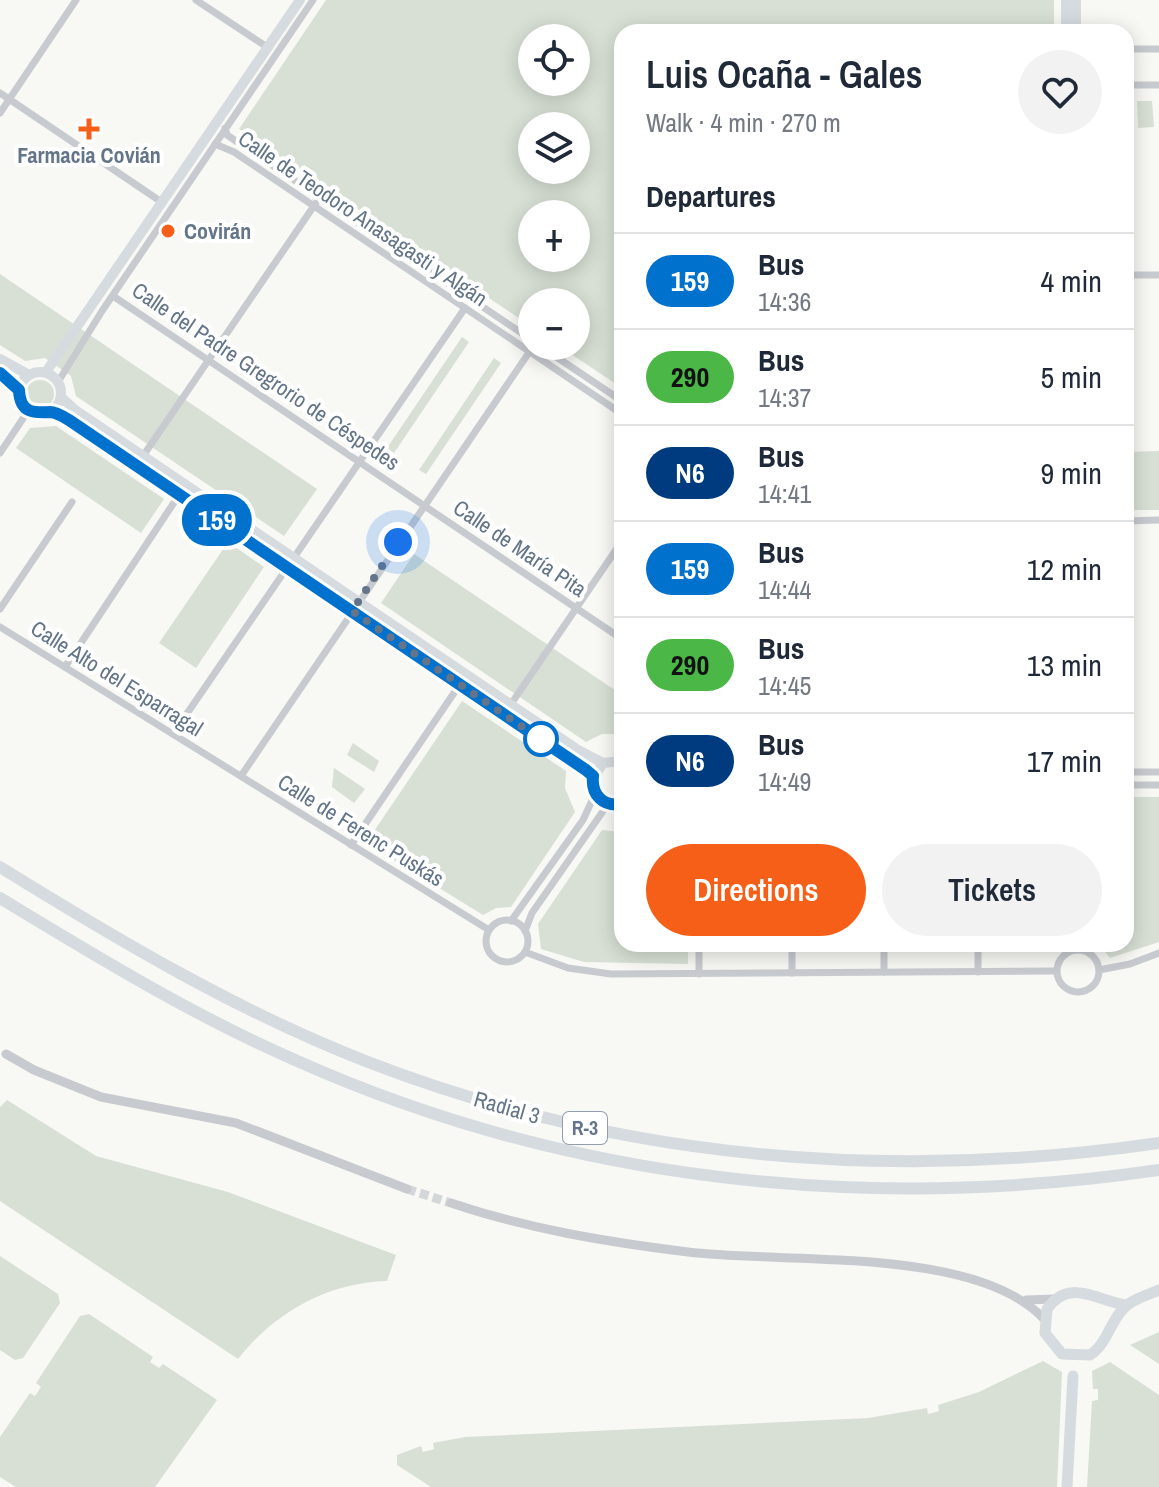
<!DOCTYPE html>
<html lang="en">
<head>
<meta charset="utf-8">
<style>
	:root { --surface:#fff; --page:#f2f2f3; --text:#1f2937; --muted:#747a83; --line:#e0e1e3; --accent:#f65f17 }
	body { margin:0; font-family:"Archivo Narrow",sans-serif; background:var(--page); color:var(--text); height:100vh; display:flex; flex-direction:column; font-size:30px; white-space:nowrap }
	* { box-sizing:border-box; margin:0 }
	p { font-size:26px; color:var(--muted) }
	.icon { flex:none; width:44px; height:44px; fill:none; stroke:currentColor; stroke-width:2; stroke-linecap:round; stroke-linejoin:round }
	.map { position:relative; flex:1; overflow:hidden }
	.details { position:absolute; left:614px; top:24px; width:520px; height:928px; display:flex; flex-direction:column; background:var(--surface); border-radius:24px; box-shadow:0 4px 20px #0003 }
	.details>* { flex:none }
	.badge { padding:0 16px; border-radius:26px; font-size:28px; line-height:52px }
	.buttons { position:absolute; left:518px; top:24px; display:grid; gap:16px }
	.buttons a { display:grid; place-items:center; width:72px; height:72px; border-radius:50%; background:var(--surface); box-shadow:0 4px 20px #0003; font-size:40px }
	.you { position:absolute; width:40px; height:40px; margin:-20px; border:6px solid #fff; border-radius:50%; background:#1a73e8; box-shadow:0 0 0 12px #1a73e833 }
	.map>.badge { position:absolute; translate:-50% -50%; box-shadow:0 0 0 4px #fff }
	h2 { padding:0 32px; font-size:30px; line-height:72px }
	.round { display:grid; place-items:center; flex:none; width:84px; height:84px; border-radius:42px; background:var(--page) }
	.head { display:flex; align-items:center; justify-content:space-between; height:136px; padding:0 32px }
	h1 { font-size:38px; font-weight:600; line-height:60px }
	.primary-button { display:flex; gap:16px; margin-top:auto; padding:16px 32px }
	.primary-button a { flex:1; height:92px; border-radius:48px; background:var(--accent); color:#fff; font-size:32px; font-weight:600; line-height:92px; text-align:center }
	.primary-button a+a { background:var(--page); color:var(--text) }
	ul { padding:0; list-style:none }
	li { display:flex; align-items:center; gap:24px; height:96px; padding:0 32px; border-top:2px solid var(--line) }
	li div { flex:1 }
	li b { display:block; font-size:30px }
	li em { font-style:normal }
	li .badge { min-width:88px; font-weight:700; text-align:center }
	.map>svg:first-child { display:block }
</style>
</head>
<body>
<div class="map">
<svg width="1159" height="1487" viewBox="0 0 1159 1487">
	<rect width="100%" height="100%" fill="#f8f8f4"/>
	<g fill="#d8e0d5" fill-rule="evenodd">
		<path d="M326,0H1054V32H622V388L559,346H576V302H532V327L239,129ZM576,38V82H532V38ZM576,126V170H532V126ZM532,214H576V258H532Z"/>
		<polygon points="1137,101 1152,101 1154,127 1138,128"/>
		<polygon points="0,274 317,489 284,536 76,396 71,376 45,358 25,361 0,345"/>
		<polygon points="462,337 469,342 394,453 387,448"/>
		<polygon points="494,358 501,363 426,474 419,470"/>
		<circle cx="40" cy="394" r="14"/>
		<polygon points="56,426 164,499 141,533 16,448 30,428"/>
		<polygon points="1159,451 1159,510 1126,510 1126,452"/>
		<polygon points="228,542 264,567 196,668 159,643"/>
		<polygon points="414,554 622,695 622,734 602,734 586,742 381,603"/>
		<polygon points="462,701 566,771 565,788 575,812 511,907 496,908 483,915 366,843"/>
		<polygon points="353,743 379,761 368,786 374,772 347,755"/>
		<polygon points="334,768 365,789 354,803 332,787"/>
		<polygon points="1126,797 1159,797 1159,942 1110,958 1099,944 1126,944"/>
		<polygon points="602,830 622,832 622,944 688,944 688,964 584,962 541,949 538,924"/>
		<path d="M7,1100L96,1156L228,1192L396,1255L387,1281C327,1283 275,1312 238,1359L0,1201V1107Z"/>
		<polygon points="0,1256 58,1294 60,1303 23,1358 15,1360 0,1350"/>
		<polygon points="89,1314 153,1357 150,1362 159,1368 163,1364 217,1400 155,1487 16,1487 0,1477 0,1437 30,1393 35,1396 41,1387 36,1383 80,1316"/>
		<polygon points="1159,1332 1159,1364 1130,1345"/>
		<polygon points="1043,1361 1062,1372 1057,1487 431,1487 397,1465 397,1455 421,1446 423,1452 434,1449 433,1443 465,1437 868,1418 927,1408 928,1414 939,1411 938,1405 979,1392"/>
		<polygon points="1110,1362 1159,1395 1159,1487 1087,1487 1092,1401 1098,1400 1098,1389 1093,1389 1092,1371"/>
	</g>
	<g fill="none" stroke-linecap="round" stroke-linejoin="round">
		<polyline stroke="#d3d7d9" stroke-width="9" stroke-dasharray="9 4.5" stroke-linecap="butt" points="407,1189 451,1203"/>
		<g stroke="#c7cbcf" stroke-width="7">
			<polyline points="196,0 267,47"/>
			<polyline points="1126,49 1159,49"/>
			<polyline points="1126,85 1159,85"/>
			<polyline points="0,93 163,203"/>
			<polyline points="0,113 76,0"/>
			<polyline points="225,128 227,135 532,340"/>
			<polyline points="215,144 234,152 622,414"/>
			<polyline points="1126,275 1159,275"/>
			<polyline points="113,296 622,639"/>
			<polyline points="540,346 622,401"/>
			<polyline points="58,382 102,311 313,0"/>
			<polyline points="0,453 28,411"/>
			<polyline points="143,456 320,197"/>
			<polyline points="1126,521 1159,520"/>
			<polyline points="0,609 72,502"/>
			<polyline points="0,627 489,930"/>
			<polyline points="65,667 179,495"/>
			<polyline points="511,704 622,541"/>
			<polyline points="173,734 465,308"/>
			<polyline points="1126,772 1159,772"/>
			<polyline points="241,776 530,351"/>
			<polyline points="1126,785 1159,785"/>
			<polyline points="351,845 460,684"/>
			<circle cx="507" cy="941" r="21"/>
			<polyline points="511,921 583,820 595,794"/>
			<polyline points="525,931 532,913 608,804"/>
			<polyline points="699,944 699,974"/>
			<polyline points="792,944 792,973"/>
			<polyline points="978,944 978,972"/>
			<circle cx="1078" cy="971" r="21"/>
			<polyline points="525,952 568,968 611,974 1056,971"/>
			<polyline points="1099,970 1130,964 1159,953"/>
			<polyline points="884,972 884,944"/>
		</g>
		<g stroke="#c7cbcf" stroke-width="9">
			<polyline points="6,1054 34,1070 101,1097 236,1123 407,1189"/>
			<path d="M451,1203C528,1229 607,1242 688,1252C786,1264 976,1246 1044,1319"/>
			<polyline points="1026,1300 1054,1299"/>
		</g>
		<g stroke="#d6dbe0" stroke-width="10">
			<polyline points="1066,0 1066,32"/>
			<polyline points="1076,0 1076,32"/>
			<polyline points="0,359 29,375"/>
			<circle cx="40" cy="393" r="21"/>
			<polyline points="46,372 300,0"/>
			<polyline points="0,374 19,390"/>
			<polyline points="61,397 75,410 578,750 603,763"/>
			<polyline points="52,411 593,776"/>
			<path d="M622,761L603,763L592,780C593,798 605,807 622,804"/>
		</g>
		<g stroke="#d6dbe0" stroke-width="11">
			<path d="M1126,1305C1097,1301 1069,1277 1047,1309L1045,1333L1062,1354L1090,1355C1108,1343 1109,1323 1124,1308C1132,1299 1148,1295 1159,1290"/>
			<polyline points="1067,1487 1073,1376"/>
		</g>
		<g stroke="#d6dbe0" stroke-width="12">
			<path d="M0,867C118,940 239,1012 368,1062C621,1160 892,1182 1159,1143"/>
			<path d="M0,898C96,956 192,1015 295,1060C568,1182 865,1213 1159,1170"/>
		</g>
	</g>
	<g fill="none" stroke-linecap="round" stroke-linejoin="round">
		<defs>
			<path id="line" d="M0,373L19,390C20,413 33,413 50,412C56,412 64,417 69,420L586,770L593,776C591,795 603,807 622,804"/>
		</defs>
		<use href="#line" stroke="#fff" stroke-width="18"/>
		<use href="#line" stroke="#0072ce" stroke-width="12"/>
		<polyline stroke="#647589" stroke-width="8" stroke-dasharray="0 14.4" points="398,542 352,611 546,743 541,739"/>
	</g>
	<g fill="#f65f17" stroke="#fff" stroke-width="3">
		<path d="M85 117h8v8h8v8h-8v8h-8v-8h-8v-8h8z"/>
		<circle cx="168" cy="231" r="8"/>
	</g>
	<circle fill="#fff" stroke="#0072ce" stroke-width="4" cx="541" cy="739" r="16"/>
	<g text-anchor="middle" stroke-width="8" stroke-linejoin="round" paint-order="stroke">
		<rect fill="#fff" stroke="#929eac" stroke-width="2" x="563" y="1112" width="44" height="32" rx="6"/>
		<g font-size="20" font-weight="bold" fill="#647589">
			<text x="585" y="1135">R-3</text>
		</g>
		<g font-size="22" font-weight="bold" fill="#647589" stroke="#fff">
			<text x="89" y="163">Farmacia Covián</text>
			<text x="184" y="239" text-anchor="start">Covirán</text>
		</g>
		<g font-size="22" fill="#647589" stroke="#fff">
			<text transform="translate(363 218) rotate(34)" y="8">Calle de Teodoro Anasagasti y Algán</text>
			<text transform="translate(266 376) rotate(34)" y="8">Calle del Padre Gregrorio de Céspedes</text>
			<text transform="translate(520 548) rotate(34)" y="8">Calle de María Pita</text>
			<text transform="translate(117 678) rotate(32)" y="8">Calle Alto del Esparragal</text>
			<text transform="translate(361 830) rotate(32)" y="8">Calle de Ferenc Puskás</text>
			<text transform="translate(507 1107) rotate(16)" y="8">Radial 3</text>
		</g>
	</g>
</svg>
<div class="buttons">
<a><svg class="icon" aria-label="locate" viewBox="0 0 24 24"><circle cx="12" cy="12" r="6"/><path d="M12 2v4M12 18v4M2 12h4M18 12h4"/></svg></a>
<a><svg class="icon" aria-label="layers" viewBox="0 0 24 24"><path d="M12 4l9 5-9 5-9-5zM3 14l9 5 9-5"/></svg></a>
<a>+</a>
<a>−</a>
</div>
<div class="you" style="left:398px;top:542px"></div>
<b class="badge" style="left:217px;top:520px;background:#0072ce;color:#fff">159</b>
<section class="details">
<div class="head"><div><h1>Luis Ocaña - Gales</h1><p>Walk · 4 min · 270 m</p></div><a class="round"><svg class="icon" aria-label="heart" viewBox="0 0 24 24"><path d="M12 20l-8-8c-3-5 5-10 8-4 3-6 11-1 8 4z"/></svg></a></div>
<h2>Departures</h2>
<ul>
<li><span class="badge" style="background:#0072ce;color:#fff">159</span><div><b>Bus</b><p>14:36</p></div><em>4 min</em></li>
<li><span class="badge" style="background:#4ab747;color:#111">290</span><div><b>Bus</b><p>14:37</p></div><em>5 min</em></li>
<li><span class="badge" style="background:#003b80;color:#fff">N6</span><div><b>Bus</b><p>14:41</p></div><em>9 min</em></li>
<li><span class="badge" style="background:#0072ce;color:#fff">159</span><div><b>Bus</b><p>14:44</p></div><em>12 min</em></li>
<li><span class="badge" style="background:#4ab747;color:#111">290</span><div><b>Bus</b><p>14:45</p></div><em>13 min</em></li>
<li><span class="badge" style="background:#003b80;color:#fff">N6</span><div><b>Bus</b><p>14:49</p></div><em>17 min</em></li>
</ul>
<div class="primary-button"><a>Directions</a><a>Tickets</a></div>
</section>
</div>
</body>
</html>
